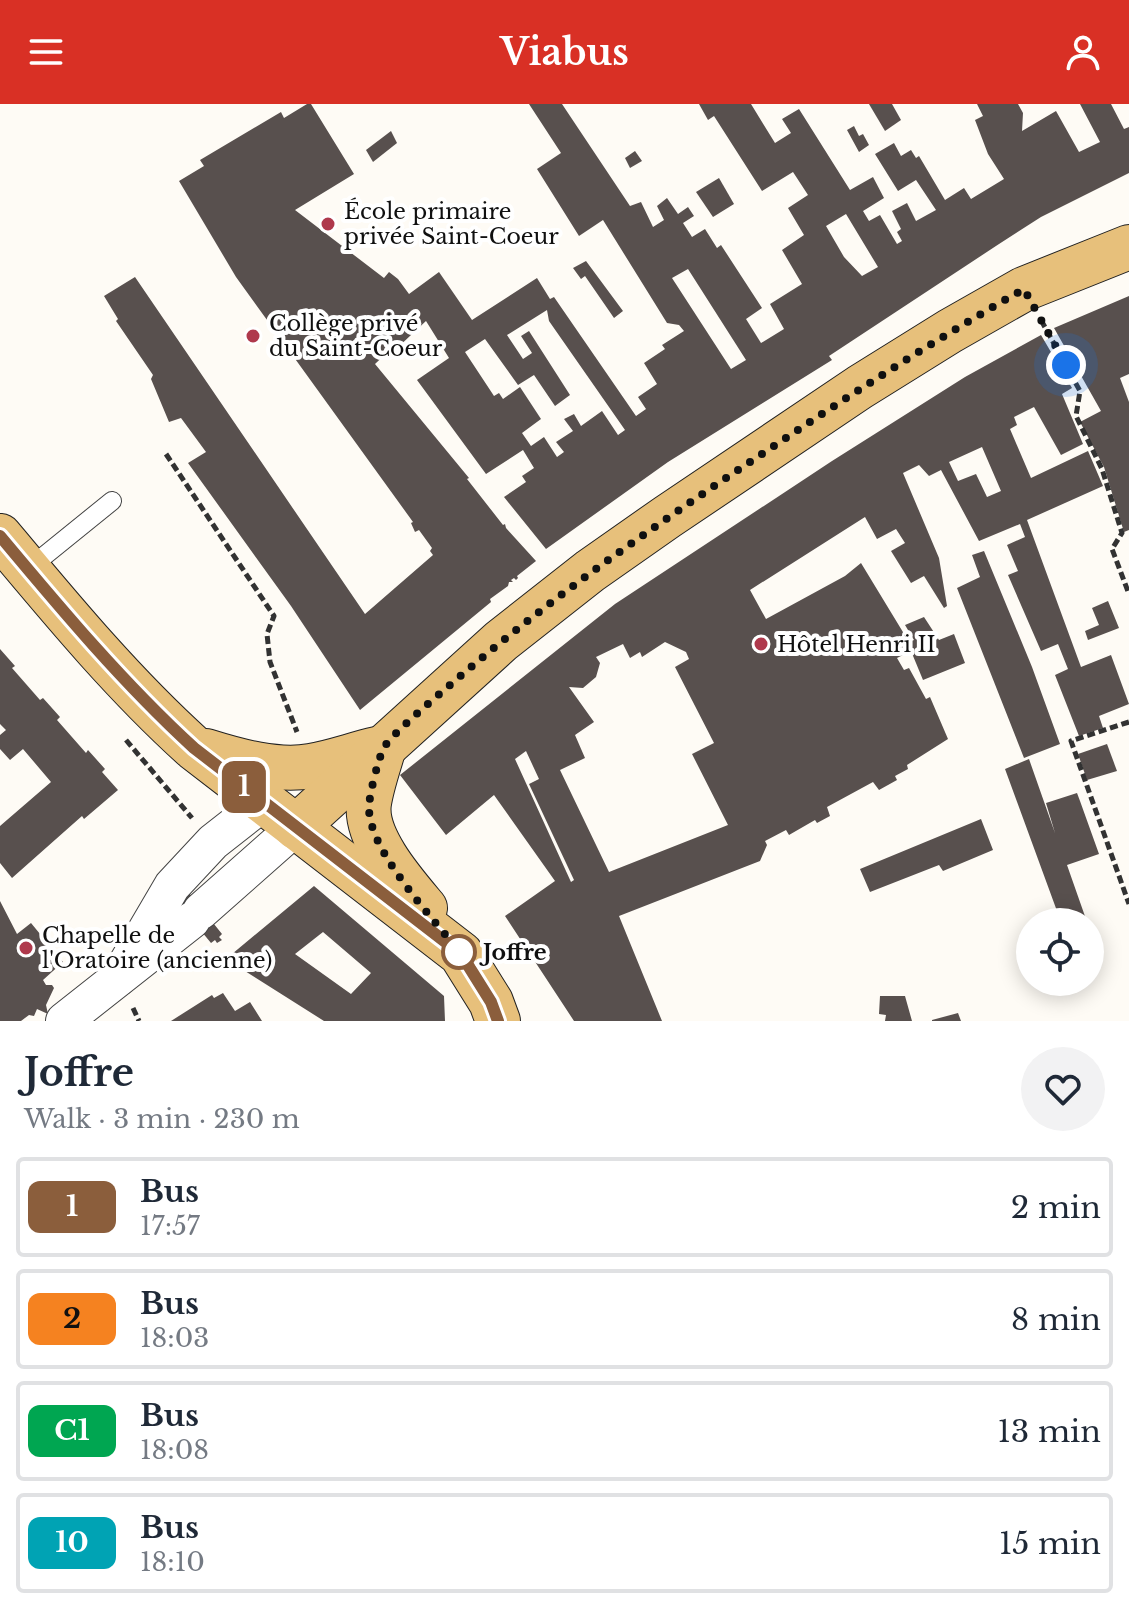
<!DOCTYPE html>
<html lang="en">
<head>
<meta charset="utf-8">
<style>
	:root { --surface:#fff; --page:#f2f2f3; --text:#1f2937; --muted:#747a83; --line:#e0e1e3; --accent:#d93025 }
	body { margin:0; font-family:"Libre Baskerville",serif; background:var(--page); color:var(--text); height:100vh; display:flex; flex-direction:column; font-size:30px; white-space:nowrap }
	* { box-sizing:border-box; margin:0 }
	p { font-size:26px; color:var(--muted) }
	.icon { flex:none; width:44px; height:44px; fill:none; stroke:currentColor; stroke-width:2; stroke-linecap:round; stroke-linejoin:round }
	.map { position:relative; height:917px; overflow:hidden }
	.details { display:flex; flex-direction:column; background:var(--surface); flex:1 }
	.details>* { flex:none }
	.badge { padding:0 16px; border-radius:12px; font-size:28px; line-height:52px }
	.tools { position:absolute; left:1016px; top:804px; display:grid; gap:16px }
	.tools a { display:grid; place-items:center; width:88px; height:88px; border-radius:50%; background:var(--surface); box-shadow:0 4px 20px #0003; font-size:40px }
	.you { position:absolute; width:40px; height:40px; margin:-20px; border:6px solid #fff; border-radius:50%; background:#1a73e8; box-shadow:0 0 0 12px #1a73e833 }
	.map>.badge { position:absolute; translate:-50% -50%; box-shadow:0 0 0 4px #fff }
	.round { display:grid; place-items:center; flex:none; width:84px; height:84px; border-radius:42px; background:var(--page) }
	.headline { display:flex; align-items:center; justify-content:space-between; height:136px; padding:0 24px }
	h1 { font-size:38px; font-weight:700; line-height:60px }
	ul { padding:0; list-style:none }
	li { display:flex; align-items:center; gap:24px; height:100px; margin:0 16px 12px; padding:0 8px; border:4px solid var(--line); border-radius:8px }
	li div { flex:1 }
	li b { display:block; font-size:30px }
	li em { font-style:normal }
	li .badge { min-width:88px; font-weight:700; text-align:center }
	header { display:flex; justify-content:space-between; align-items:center; height:104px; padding:0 24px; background:var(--accent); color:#fff; font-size:36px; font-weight:700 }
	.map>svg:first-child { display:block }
</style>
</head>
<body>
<header><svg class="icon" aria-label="menu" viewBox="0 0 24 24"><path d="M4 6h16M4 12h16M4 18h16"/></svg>Viabus<svg class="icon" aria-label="person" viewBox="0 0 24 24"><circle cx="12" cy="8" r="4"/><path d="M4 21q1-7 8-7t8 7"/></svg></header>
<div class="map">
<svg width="1129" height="917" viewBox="0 0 1129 917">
	<rect width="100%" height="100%" fill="#fefbf5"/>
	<g fill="#58504e" fill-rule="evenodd">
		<path d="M307,0H311L354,70L295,106L384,174L389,168L398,175L409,190L439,168L472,216L537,174L550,195L554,193L636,312L646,305L638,293L657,280L644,259L665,245L662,241L684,227L679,221L667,219L603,116L579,132L537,65L561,49L529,0H562L630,102L641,98L653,123L664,116L657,102L667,94L678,110L688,103L694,112L683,119L692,133L705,125L717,144L721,141L762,204L746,215L761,239L784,225L770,200L802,180L782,146L804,131L788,104L808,91L793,68L762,87L714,12L708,16L699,0H751L775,39L791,29L782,15L799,5L850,86L873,73L884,94L863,107L869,117L880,111L897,140L902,137L897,128L901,125L892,107L907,99L916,117L936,106L916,76L898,87L875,50L894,39L901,52L911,46L916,54L919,52L945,96L964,84L971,95L1004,75L988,50L975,16L983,12L977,0H1018L1023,9L1022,27L1056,7L1079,48L1100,38L1080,0H1111L1124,25L1129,23V69L1041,113L999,140L829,252L832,256L668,358L546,445L504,393L526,378L522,372L534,364L523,346L486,370L417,276L449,254L426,217L395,246L392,244L375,260L469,374L467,375L503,421L505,420L506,424L536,457L517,472L518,474L516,476L514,474L511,476L513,478H509L508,482L490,495L491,498L360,606L291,502L188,359L206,348L181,314L169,318L151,275L153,271L116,217L118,215L104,192L135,173L365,510L433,451L430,447L432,444L419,426L415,428L411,419L413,418L236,173L179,77L204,62L200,56L281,8L284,14ZM846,110L878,163L862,172L844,153L826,122ZM688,165L746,256L731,265L672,174ZM547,206L549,217L625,326L618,331L602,307L581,322L574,310L564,315L573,327L556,338L564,348L557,353L544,333L531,342L522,329L541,315L520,283L503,295L499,289L494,292L465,248L485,235L518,281L534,271L555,302L570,291L529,227L521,232L532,249L523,255L507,231Z"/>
		<polygon points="869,0 892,0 901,16 885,27"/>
		<polygon points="854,22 859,32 863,30 869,41 859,48 847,26"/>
		<polygon points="391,27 397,39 373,58 366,46"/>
		<polygon points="635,47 642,57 630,64 625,54"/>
		<polygon points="719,74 734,100 713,113 696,88"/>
		<polygon points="586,157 623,207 614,214 585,172 581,175 573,164"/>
		<polygon points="1129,192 1129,270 1120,274 1129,298 1129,426 1124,428 1104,363 1080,318 1101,307 1054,224"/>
		<path d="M1041,231L1072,284L1062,290L1083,340L1061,351L1034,303L1014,313L1017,321L1010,325L1031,374L1088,347L1103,382L1027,416L1081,563L1111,551L1129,600L1099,612L1103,624L1079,632L1055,571L1068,565L1058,540L1041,547L1008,471L1018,467L1007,441L1025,433L1020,420L979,437L941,366L929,372L919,361L903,369L939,454L947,502L944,504L924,472L911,479L891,447L905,439L896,425L877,435L865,413L750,486L766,515L845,472L861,459L909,538L914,536L905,521L924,513L939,536L954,530L965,559L923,576L911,547L897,554L904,566L909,564L926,595L930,593L948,635L907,661L908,665L895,672L897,676L879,686L873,678L827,703L830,712L817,719L815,716L789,731L786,726L765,737L767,741L760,757L619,812L662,917H574L505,812L555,777L494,691L446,731L400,671L615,500L832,357L965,273ZM982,343L1001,387L987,393L976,370L958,377L949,358ZM665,538L686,548L689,555L675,563L714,639L692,650L728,721L609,768L560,666L585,654L575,631L594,618L569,583L583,584L596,573L600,559L596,553L623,540L630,554L640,548L642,553ZM526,647L539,675L529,680L574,776L571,778L515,655Z"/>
		<polygon points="984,447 1032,563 1060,640 1024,654 957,484 980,473 972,451"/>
		<polygon points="1108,497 1119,524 1088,536 1085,527 1099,521 1092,504"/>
		<polygon points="0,545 15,562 12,564 40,596 43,594 60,613 57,616 86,649 88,646 105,665 102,668 118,686 84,715 82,712 12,774 0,759 0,722 51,678 23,645 10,656 0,645 0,631 6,626 0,620"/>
		<polygon points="1107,640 1117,667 1087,676 1078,650"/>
		<polygon points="1029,655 1055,729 1046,699 1077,689 1080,697 1099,750 1067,761 1087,818 1061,818 1005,665"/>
		<polygon points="981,715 993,746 943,767 939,761 870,788 860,765"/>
		<path d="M314,782L444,892L445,917H324L226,855ZM323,828L371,869L351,890L295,850Z"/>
		<polygon points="185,784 222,830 219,833 222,836 217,839 215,836 211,839 174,794"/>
		<polygon points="0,797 17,830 31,819 63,858 43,876 46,881 52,881 54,884 46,901 48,910 37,905 34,912 29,911 21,917 0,917"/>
		<polygon points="1090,828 1100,857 1090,861"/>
		<polygon points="223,889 235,907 250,898 262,917 171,917 212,891 214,894"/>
		<polygon points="880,892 905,892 912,917 885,917 886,911 879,910"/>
		<polygon points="958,909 961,917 932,917 932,916"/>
	</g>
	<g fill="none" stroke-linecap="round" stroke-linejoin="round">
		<defs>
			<polyline id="service" points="28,465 112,397"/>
			<g id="minor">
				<polyline points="201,807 296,723"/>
				<polyline points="118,874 172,782 213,738 264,698"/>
				<polyline points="64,917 192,816"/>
			</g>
			<g id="primary">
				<path d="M0,432C61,505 123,580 194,644L461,850L491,898L498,917"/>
				<path d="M384,643C379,661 372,680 369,699C364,734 404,779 425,804"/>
				<path d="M206,647C238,657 277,668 311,662C333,658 355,650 377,645"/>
				<polyline points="296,723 501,537 590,467 667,413 860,283 950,227 1024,185 1129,143"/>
			</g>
		</defs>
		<use href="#service" stroke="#434343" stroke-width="20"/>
		<use href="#minor" stroke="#434343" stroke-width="38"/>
		<use href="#primary" stroke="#212121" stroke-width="46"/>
		<g stroke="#323232" stroke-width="5" stroke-dasharray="8 4" stroke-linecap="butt">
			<polyline points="1041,216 1080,287 1076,312 1102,365 1122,429 1112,445 1129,490"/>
			<polyline points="166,350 274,512 267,530 270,558 297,628"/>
			<polyline points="1129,618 1071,637 1129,800"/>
			<polyline points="126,636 192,714"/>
			<polyline points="133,904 139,917"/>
		</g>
		<use href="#service" stroke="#fff" stroke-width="18"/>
		<use href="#minor" stroke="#fff" stroke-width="36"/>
		<use href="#primary" stroke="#e7c07b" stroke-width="44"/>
	</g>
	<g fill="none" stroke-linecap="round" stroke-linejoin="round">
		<defs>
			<path id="line" d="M0,432C61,505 123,579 194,644L461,850L491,898L498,917"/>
		</defs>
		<use href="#line" stroke="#fff" stroke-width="18"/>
		<use href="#line" stroke="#8b5e3c" stroke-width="12"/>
		<path stroke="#101010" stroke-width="8" stroke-dasharray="0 14.4" d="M459,848L461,850C434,815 369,748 369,704C369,691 378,657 383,645C390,631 443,587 457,575C551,494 651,424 753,356C842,296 931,238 1024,185L1066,261"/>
	</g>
	<g fill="#af394c" stroke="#fff" stroke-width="3">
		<circle cx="328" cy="120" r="8"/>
		<circle cx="253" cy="232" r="8"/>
		<circle cx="761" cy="540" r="8"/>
		<circle cx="26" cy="844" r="8"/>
	</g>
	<circle fill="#fff" stroke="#8b5e3c" stroke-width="4" cx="459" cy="848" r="16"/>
	<g text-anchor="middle" stroke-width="8" stroke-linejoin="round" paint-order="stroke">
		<g font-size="22" fill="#101010" stroke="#fff" text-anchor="start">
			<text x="344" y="115">École primaire<tspan x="344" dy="25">privée Saint-Coeur</tspan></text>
			<text x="269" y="227">Collège privé<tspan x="269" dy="25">du Saint-Coeur</tspan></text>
			<text x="777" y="548">Hôtel Henri II</text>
			<text x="42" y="839">Chapelle de<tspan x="42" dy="25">l'Oratoire (ancienne)</tspan></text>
		</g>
		<g font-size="22" font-weight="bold" fill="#101010" stroke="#fff" text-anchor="start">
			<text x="483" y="856">Joffre</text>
		</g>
	</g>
</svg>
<div class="tools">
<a><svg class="icon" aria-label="locate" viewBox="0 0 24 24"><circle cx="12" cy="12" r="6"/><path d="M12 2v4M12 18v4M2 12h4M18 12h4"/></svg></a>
</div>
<div class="you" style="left:1066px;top:261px"></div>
<b class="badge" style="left:244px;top:683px;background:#8b5e3c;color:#fff">1</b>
</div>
<section class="details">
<div class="headline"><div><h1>Joffre</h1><p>Walk · 3 min · 230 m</p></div><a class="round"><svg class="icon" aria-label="heart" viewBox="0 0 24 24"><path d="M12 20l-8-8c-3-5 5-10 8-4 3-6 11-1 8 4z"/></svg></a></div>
<ul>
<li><span class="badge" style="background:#8b5e3c;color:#fff">1</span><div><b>Bus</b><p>17:57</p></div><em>2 min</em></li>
<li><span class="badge" style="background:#f58220;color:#111">2</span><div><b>Bus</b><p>18:03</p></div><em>8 min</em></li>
<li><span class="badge" style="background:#00a651;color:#fff">C1</span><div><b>Bus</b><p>18:08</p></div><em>13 min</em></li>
<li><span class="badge" style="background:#00a3b4;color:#fff">10</span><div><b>Bus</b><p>18:10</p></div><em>15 min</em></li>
</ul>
</section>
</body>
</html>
